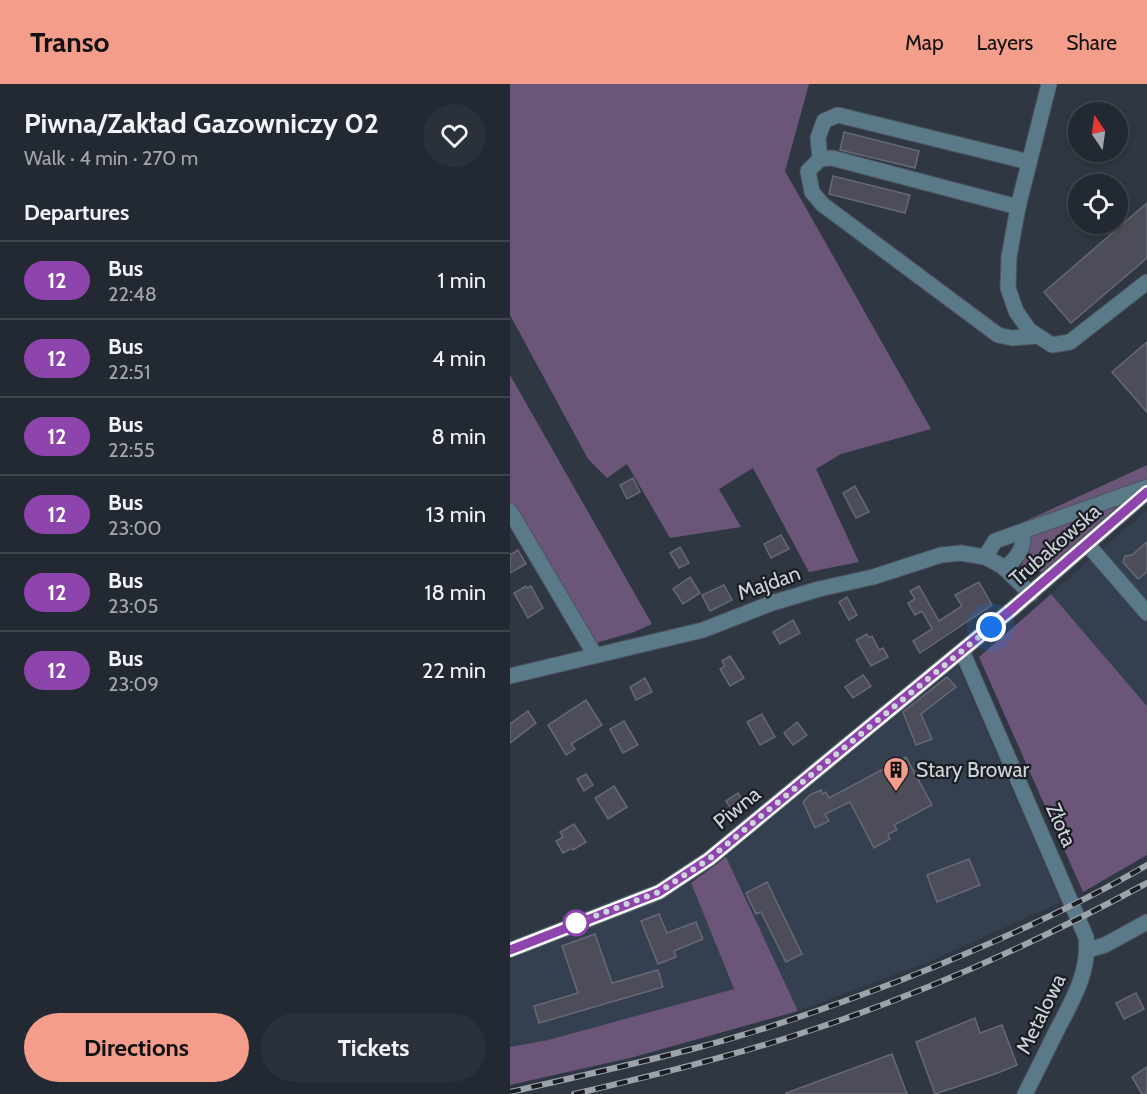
<!DOCTYPE html>
<html lang="en">
<head>
<meta charset="utf-8">
<style>
	:root { --surface:#232932; --page:#2b313a; --text:#f1f3f6; --muted:#a3a6ac; --line:#40454d; --accent:#f49d8b }
	body { margin:0; font-family:Cabin,sans-serif; background:var(--page); color:var(--text); height:100vh; display:flex; flex-direction:column; font-size:22px; white-space:nowrap }
	* { box-sizing:border-box; margin:0 }
	p { font-size:20px; color:var(--muted) }
	.icon { flex:none; width:33px; height:33px; fill:none; stroke:currentColor; stroke-width:2; stroke-linecap:round; stroke-linejoin:round }
	.map { position:relative; flex:1; overflow:hidden }
	.sheet { display:flex; flex-direction:column; background:var(--surface); width:510px }
	.sheet>* { flex:none }
	.badge { padding:0 12px; border-radius:20px; font-size:21px; line-height:39px }
	.needle { width:39px; rotate:347deg }
	.tools { position:absolute; left:558px; top:18px; display:grid; gap:12px }
	.tools a { display:grid; place-items:center; width:60px; height:60px; border-radius:50%; background:var(--surface); box-shadow:0 3px 9px #0003,0 0 0 2px var(--line); font-size:30px }
	.you { position:absolute; width:30px; height:30px; margin:-15px; border:4px solid #fff; border-radius:50%; background:#1a73e8; box-shadow:0 0 0 9px #1a73e833 }
	.map>.badge { position:absolute; translate:-50% -50%; box-shadow:0 0 0 3px #fff }
	h2 { padding:0 24px; font-size:22px; line-height:54px }
	.round { display:grid; place-items:center; flex:none; width:63px; height:63px; border-radius:32px; background:var(--page) }
	.headline { display:flex; align-items:center; justify-content:space-between; height:102px; padding:0 24px }
	h1 { font-size:28px; font-weight:700; line-height:45px }
	.button { display:flex; gap:12px; margin-top:auto; padding:12px 24px }
	.button a { flex:1; height:69px; border-radius:36px; background:var(--accent); color:#111; font-size:24px; font-weight:700; line-height:69px; text-align:center }
	.button a+a { background:var(--page); color:var(--text) }
	ul { padding:0; list-style:none }
	li { display:flex; align-items:center; gap:18px; height:78px; padding:0 24px; border-top:2px solid var(--line) }
	li div { flex:1 }
	li b { display:block; font-size:22px }
	li em { font-style:normal }
	li .badge { min-width:66px; font-weight:700; text-align:center }
	header { display:flex; align-items:center; gap:36px; box-sizing:border-box; height:84px; padding:0 30px; background:var(--accent); color:#111 }
	header strong { font-size:28px }
	nav { display:flex; gap:33px; margin-inline-start:auto; font-size:21px }
	main { display:flex; flex:1; min-height:0 }
	.map>svg:first-child { display:block }
</style>
</head>
<body>
<header>
<strong>Transo</strong>
<nav><a>Map</a><a>Layers</a><a>Share</a></nav>
</header>
<main>
<section class="sheet">
<div class="headline"><div><h1>Piwna/Zakład Gazowniczy 02</h1><p>Walk · 4 min · 270 m</p></div><a class="round"><svg class="icon" aria-label="heart" viewBox="0 0 24 24"><path d="M12 20l-8-8c-3-5 5-10 8-4 3-6 11-1 8 4z"/></svg></a></div>
<h2>Departures</h2>
<ul>
<li><span class="badge" style="background:#8e44ad;color:#fff">12</span><div><b>Bus</b><p>22:48</p></div><em>1 min</em></li>
<li><span class="badge" style="background:#8e44ad;color:#fff">12</span><div><b>Bus</b><p>22:51</p></div><em>4 min</em></li>
<li><span class="badge" style="background:#8e44ad;color:#fff">12</span><div><b>Bus</b><p>22:55</p></div><em>8 min</em></li>
<li><span class="badge" style="background:#8e44ad;color:#fff">12</span><div><b>Bus</b><p>23:00</p></div><em>13 min</em></li>
<li><span class="badge" style="background:#8e44ad;color:#fff">12</span><div><b>Bus</b><p>23:05</p></div><em>18 min</em></li>
<li><span class="badge" style="background:#8e44ad;color:#fff">12</span><div><b>Bus</b><p>23:09</p></div><em>22 min</em></li>
</ul>
<div class="button"><a>Directions</a><a>Tickets</a></div>
</section>
<div class="map">
<svg width="637" height="1010" viewBox="0 0 637 1010">
	<rect width="100%" height="100%" fill="#2f3742"/>
	<g fill="#344050">
		<polygon points="637,426 637,622 541,510"/>
		<polygon points="448,582 551,818 423,876 288,927 216,773"/>
		<polygon points="181,799 224,905 38,956 0,963 0,876 153,814"/>
	</g>
	<g fill="#6b5579">
		<polygon points="0,0 299,0 275,87 421,345 331,370 306,385 349,478 299,488 243,384 209,405 231,443 160,454 117,380 97,394 78,375 0,231"/>
		<polygon points="0,291 142,540 124,548 86,559 0,421"/>
		<polygon points="637,381 637,395 481,453"/>
		<polygon points="616,416 532,490 530,487 521,490 514,487 511,482 514,476 512,474 521,451"/>
		<polygon points="541,510 637,622 637,771 573,808 469,573"/>
		<polygon points="216,773 288,927 124,973 0,1001 0,963 38,956 224,905 181,799"/>
	</g>
	<g fill="#4d4d5a" stroke="#676876" stroke-width="1.5">
		<polygon points="334,48 409,67 405,84 330,66"/>
		<polygon points="323,92 400,111 395,129 319,110"/>
		<polygon points="637,119 637,174 561,239 534,208"/>
		<polygon points="637,258 637,328 602,288"/>
		<polygon points="123,394 130,408 117,415 110,401"/>
		<polygon points="345,402 359,428 346,434 333,409"/>
		<polygon points="271,451 279,465 261,474 254,460"/>
		<polygon points="637,458 637,488 628,495 613,478 615,472 622,471"/>
		<polygon points="170,463 179,479 169,484 160,469"/>
		<polygon points="8,466 16,480 0,489 0,471"/>
		<polygon points="180,493 190,509 173,520 163,505"/>
		<polygon points="469,498 482,521 410,569 403,557 422,545 412,527 405,531 398,519 405,515 400,507 409,502 429,537 452,522 445,511"/>
		<polygon points="214,501 222,516 200,527 192,511"/>
		<polygon points="16,502 17,504 21,502 33,524 18,534 4,509"/>
		<polygon points="337,513 347,531 339,536 329,518"/>
		<polygon points="283,536 290,549 270,560 263,548"/>
		<polygon points="357,550 359,554 362,552 369,566 373,564 378,573 361,582 346,556"/>
		<polygon points="220,572 234,594 220,602 210,585 215,582 212,577"/>
		<polygon points="353,591 361,602 343,614 335,603"/>
		<polygon points="437,593 446,603 411,630 422,655 406,661 393,628"/>
		<polygon points="135,594 142,608 126,616 120,603"/>
		<polygon points="76,616 92,641 61,660 65,665 56,671 38,641"/>
		<polygon points="18,627 26,639 0,659 0,640"/>
		<polygon points="252,630 265,653 250,661 237,638"/>
		<polygon points="114,637 128,661 113,669 100,645"/>
		<polygon points="287,638 297,651 283,661 274,649"/>
		<polygon points="396,673 422,721 384,741 387,746 378,750 380,755 364,764 340,718 315,730 319,737 305,744 293,718 300,711 311,706 313,710 316,708 319,714"/>
		<polygon points="76,690 83,701 74,707 67,695"/>
		<polygon points="104,702 117,723 98,735 85,714"/>
		<polygon points="228,709 234,718 222,726 216,717"/>
		<polygon points="64,740 76,758 63,766 62,764 53,769 46,757 53,753 50,748"/>
		<polygon points="459,775 470,801 427,818 417,791"/>
		<polygon points="257,798 292,870 276,878 251,828 246,830 236,809"/>
		<polygon points="149,830 157,849 186,838 193,855 164,867 166,873 148,880 131,837"/>
		<polygon points="85,850 102,899 148,886 153,903 29,939 24,922 68,909 52,862"/>
		<polygon points="626,909 634,925 614,935 606,919"/>
		<polygon points="465,934 470,949 492,941 507,981 485,990 425,1010 406,958"/>
		<polygon points="382,970 397,1010 276,1010 276,1009"/>
		<polygon points="637,983 637,1010 632,1010 622,993"/>
	</g>
	<g fill="none" stroke-linecap="round" stroke-linejoin="round">
		<defs>
			<g id="minor">
				<polyline points="539,0 508,123 499,173 498,204 506,227 519,246 542,261 560,258 637,198"/>
				<polyline points="310,75 308,54 314,37 328,31 519,78"/>
				<polyline points="508,123 322,74 310,75 298,87 302,108 312,120 488,251 502,254 528,252"/>
				<polyline points="0,427 85,571"/>
				<polyline points="578,461 637,529"/>
				<polyline points="475,473 485,457 513,447"/>
				<path d="M495,485C507,473 515,465 513,447L637,403"/>
				<path d="M452,567L576,853C580,888 562,917 547,946C536,968 526,989 515,1010"/>
				<polyline points="0,592 193,546 262,519 309,505 363,493 431,471 451,469 475,473 492,482 521,510"/>
				<polyline points="0,866 149,808 199,775 501,526 637,408"/>
				<polyline points="578,866 595,861 637,838"/>
			</g>
		</defs>
		<use href="#minor" stroke="#4c535e" stroke-width="17"/>
		<use href="#minor" stroke="#5a7989" stroke-width="15"/>
		<defs>
			<g id="rail">
				<path d="M0,1008C62,994 125,980 186,964C257,946 326,921 394,895C477,862 560,826 637,781"/>
				<path d="M64,1010C138,993 211,975 283,952C406,913 524,860 637,799"/>
			</g>
		</defs>
		<use href="#rail" stroke="#9da3ab" stroke-width="6"/>
		<use href="#rail" stroke="#1a1e23" stroke-width="4" stroke-dasharray="11" stroke-linecap="butt"/>
	</g>
	<g fill="none" stroke-linecap="round" stroke-linejoin="round">
		<defs>
			<polyline id="line" points="0,866 149,808 199,775 501,526 637,408"/>
		</defs>
		<use href="#line" stroke="#fff" stroke-width="14"/>
		<use href="#line" stroke="#8e44ad" stroke-width="9"/>
		<polyline stroke="#cfd4db" stroke-width="6" stroke-dasharray="0 10.8" points="66,839 149,808 199,775 481,543"/>
	</g>
	<defs>
		<symbol id="building-pin" viewBox="-11 -11 22 30"><path d="M0 17L-7.5 6A9.5 9.5 0 1 1 7.5 6Z" fill="#f49d8b" stroke="#1a1e23"/><path d="M-4-6H4V6H1V3H-1V6H-4ZM-2.5-4.3h1.7v1.8h-1.7ZM.8-4.3h1.7v1.8H.8ZM-2.5-1h1.7V.8h-1.7ZM.8-1h1.7V.8H.8Z" fill="#111"/></symbol>
	</defs>
	<g fill-rule="evenodd">
		<use href="#building-pin" x="371" y="671" width="30" height="40"/>
	</g>
	<circle fill="#fff" stroke="#8e44ad" stroke-width="3" cx="66" cy="839" r="12"/>
	<g text-anchor="middle" stroke-width="4.5" stroke-linejoin="round" paint-order="stroke">
		<g font-size="21" fill="#cfd4db" stroke="#1a1e23">
			<text transform="translate(545 461) rotate(-41)" y="7">Trubakowska</text>
			<text transform="translate(259 499) rotate(-19)" y="7">Majdan</text>
			<text transform="translate(227 724) rotate(-39)" y="7">Piwna</text>
			<text transform="translate(551 741) rotate(66)" y="7">Złota</text>
			<text transform="translate(531 930) rotate(-64)" y="7">Metalowa</text>
		</g>
		<g font-size="21" fill="#cfd4db" stroke="#1a1e23" text-anchor="start">
			<text x="406" y="693">Stary Browar</text>
		</g>
	</g>
</svg>
<div class="tools">
<a><svg class="needle" viewBox="-14 -14 28 28"><path d="M0-13l5 13h-10z" fill="#e53935"/><path d="M0 13l5-13h-10z" fill="#a3a6ac"/></svg></a>
<a><svg class="icon" aria-label="locate" viewBox="0 0 24 24"><circle cx="12" cy="12" r="6"/><path d="M12 2v4M12 18v4M2 12h4M18 12h4"/></svg></a>
</div>
<div class="you" style="left:481px;top:543px"></div>
</div>
</main>
</body>
</html>
